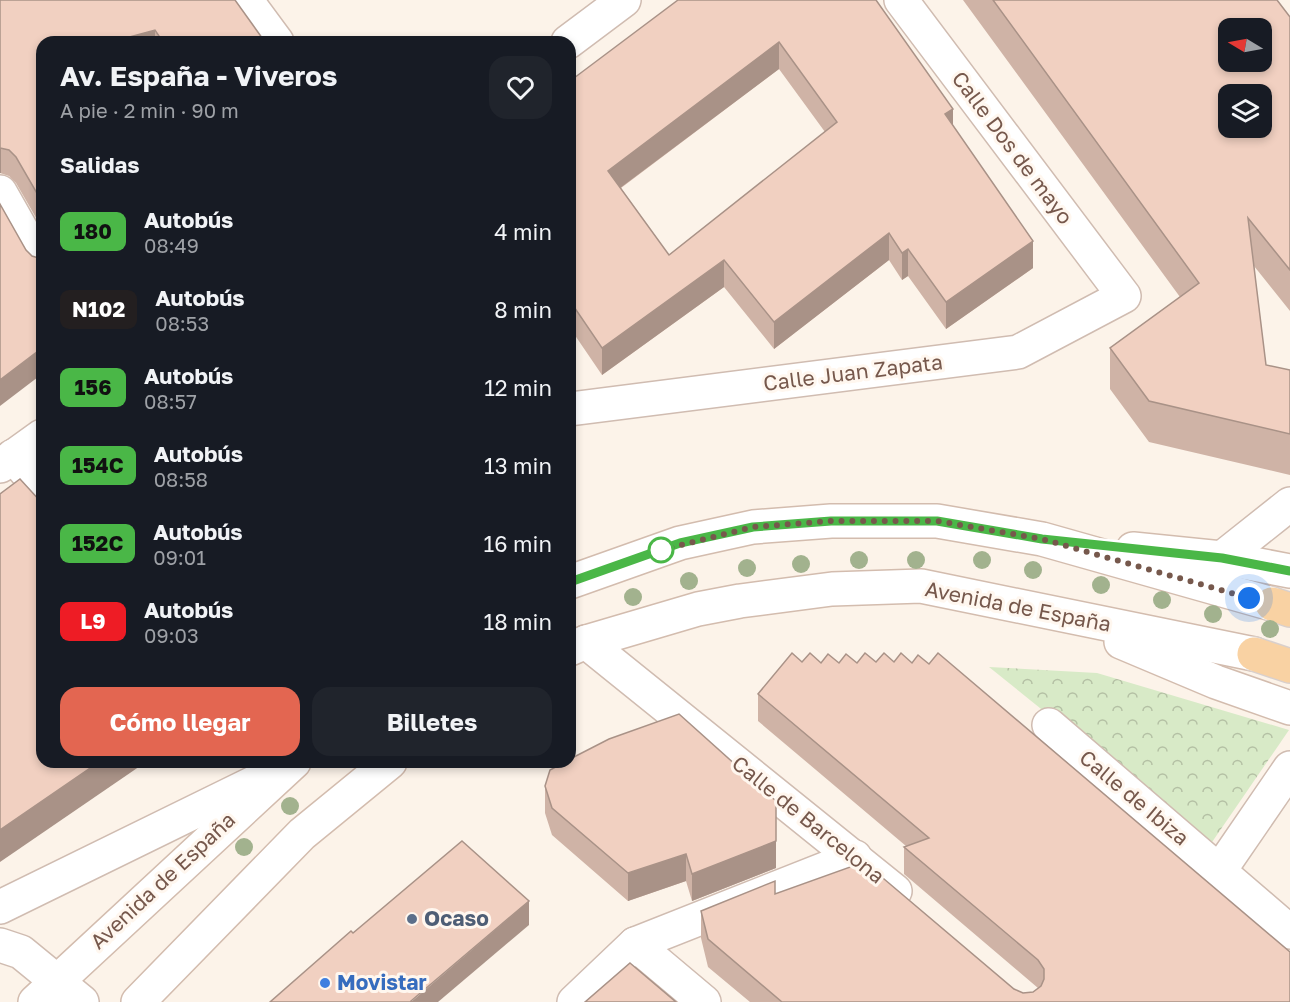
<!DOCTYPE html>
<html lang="es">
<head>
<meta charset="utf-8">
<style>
	:root { --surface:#171b24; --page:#20242c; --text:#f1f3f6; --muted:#9ea1a6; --accent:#e36651 }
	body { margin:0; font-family:"Golos Text",sans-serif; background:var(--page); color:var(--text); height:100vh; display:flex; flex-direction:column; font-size:22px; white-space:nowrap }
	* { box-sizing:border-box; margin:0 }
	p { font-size:20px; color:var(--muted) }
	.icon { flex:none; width:33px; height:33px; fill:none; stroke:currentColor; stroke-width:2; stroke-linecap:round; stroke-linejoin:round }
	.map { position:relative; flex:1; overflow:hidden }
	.panel { position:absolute; left:36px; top:36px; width:540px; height:732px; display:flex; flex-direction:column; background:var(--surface); border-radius:18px; box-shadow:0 3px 9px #0003 }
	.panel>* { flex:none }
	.badge { padding:0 12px; border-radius:9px; font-size:21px; line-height:39px }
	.needle { width:39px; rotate:280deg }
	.controls { position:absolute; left:1218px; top:18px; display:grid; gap:12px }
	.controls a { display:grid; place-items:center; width:54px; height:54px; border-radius:12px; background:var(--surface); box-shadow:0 3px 9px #0003; font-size:30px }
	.you { position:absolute; width:30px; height:30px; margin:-15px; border:4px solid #fff; border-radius:50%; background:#1a73e8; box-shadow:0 0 0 9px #1a73e833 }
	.map>.badge { position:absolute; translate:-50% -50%; box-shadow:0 0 0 3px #fff }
	h2 { padding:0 24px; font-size:22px; line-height:54px }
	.round { display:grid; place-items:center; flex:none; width:63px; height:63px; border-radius:18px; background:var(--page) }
	.headline { display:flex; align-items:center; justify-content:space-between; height:102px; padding:0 24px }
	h1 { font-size:28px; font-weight:700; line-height:45px }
	.cta { display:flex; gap:12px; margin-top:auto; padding:12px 24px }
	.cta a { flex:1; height:69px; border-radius:18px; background:var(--accent); color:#fff; font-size:24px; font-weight:700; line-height:69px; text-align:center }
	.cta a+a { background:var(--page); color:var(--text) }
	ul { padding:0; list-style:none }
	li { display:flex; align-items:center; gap:18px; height:78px; padding:0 24px }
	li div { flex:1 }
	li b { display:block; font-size:22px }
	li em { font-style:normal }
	li .badge { min-width:66px; font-weight:700; text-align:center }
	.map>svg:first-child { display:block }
</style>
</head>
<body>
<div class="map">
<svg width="1290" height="1002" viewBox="0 0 1290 1002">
	<defs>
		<pattern id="forest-crowns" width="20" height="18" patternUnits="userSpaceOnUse" patternTransform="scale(1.5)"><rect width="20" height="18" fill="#d8eac7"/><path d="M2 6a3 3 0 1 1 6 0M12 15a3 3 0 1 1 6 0" fill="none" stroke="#b4c0a4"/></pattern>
	</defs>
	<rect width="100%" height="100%" fill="#fcf3e9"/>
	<polygon fill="url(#forest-crowns)" points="989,667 1097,673 1289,730 1210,845"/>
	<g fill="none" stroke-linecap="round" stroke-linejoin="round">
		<defs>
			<g id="minor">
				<polyline points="246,0 277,42"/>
				<polyline points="568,42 624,0"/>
				<polyline points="0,192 42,266"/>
				<polyline points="570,409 1018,352 1124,296 901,0"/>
				<polyline points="13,456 42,490"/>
				<polyline points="0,466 42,436"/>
				<polyline points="1222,558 1290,504"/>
				<polyline points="586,642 895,891"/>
				<polyline points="1049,725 1290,932"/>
				<polyline points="1220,870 1290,768"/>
				<polyline points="0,907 280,770"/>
				<polyline points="635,944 704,1002"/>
				<polyline points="0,945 21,952 82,1002"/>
				<polyline points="574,1002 635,944 855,857"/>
			</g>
			<g id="secondary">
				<polyline points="1133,549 1222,558 1290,571"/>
				<polyline points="570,582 680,543 753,527 831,521 937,521 1042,539 1272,604"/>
				<polyline points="1121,642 1216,682 1290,708"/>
				<polyline points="570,649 586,642 698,609 740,601 832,589 921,586 1254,654"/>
				<polyline points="35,1002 294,762"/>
				<polyline points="138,1002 302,834 390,762"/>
			</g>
			<g id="primary">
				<polyline points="1272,604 1290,610"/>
				<polyline points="1254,654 1290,666"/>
			</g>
		</defs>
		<use href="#minor" stroke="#d0bcb1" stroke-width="36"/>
		<use href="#secondary" stroke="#d3bcae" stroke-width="36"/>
		<use href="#primary" stroke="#d9d0cd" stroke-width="36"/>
		<use href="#minor" stroke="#fff" stroke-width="33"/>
		<use href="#secondary" stroke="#fff" stroke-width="33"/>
		<use href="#primary" stroke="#f9d2a3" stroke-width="33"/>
	</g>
	<g fill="#a2b28e">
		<circle cx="859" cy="560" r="9"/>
		<circle cx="916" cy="560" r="9"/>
		<circle cx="982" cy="560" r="9"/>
		<circle cx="801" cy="564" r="9"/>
		<circle cx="747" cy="568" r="9"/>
		<circle cx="1033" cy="570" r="9"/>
		<circle cx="689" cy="581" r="9"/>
		<circle cx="1101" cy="585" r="9"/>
		<circle cx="633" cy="597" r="9"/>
		<circle cx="1162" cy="600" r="9"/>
		<circle cx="1213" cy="614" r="9"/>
		<circle cx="1270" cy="629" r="9"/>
		<circle cx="290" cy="806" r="9"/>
		<circle cx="244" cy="847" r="9"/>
	</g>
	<g fill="#cfb3a6" fill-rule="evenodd">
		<polygon points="0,0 265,42 42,42 42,228 16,183 9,176 0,173"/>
		<path d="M876,0L953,126L1033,268L946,329L908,276L902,280L889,260L774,349L724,287L602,375L570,328V81ZM779,69L825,132L669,255L621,188Z"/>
		<polygon points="963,0 1277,0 1290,17 1290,311 1254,266 1266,365 1290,370 1290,475 1149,442 1110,389 1110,348 1180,297"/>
		<polygon points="802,662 839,663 1290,1002 750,1002 708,967 701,938 701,911 775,894 1023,993 1033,992 1038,988 904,874 904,847 906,846 758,721 758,694"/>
		<polygon points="545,786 776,868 692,901 686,881 628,901 552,835 545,813"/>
	</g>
	<g fill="#a99287">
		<polygon points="155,30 155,42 111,42"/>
		<polygon points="779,42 779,69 608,197 608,171"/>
		<polygon points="953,109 953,135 945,114"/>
		<polygon points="1,147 1,173 0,173 0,148"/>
		<polygon points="889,233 889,260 774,349 774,322"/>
		<polygon points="1033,241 1033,268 946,329 946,302"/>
		<polygon points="908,249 908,276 902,280 902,253"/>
		<polygon points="724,260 724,287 602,375 602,348"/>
		<polygon points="42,348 42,374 0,406 0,380"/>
		<polygon points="99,762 146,762 0,862 0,830"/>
		<polygon points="776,801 776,868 692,901 692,874"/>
		<polygon points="686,854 686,881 628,901 628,873"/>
		<polygon points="529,901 529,925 438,1002 411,1002"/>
	</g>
	<g fill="#f1d0c1" stroke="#a99287" stroke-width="1.5" fill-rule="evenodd">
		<polygon points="0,0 235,0 265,42 163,42 155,30 111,42 42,42 42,202 16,157 9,150 0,148"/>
		<path d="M678,0H876L953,109L945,114L1033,241L946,302L908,249L902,253L889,233L774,322L724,260L602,348L570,301V81ZM779,42L837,122L669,255L608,171Z"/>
		<path d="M993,0H1277L1290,17V270L1248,218L1266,365L1290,370V434L1149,401L1110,348L1199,283ZM1228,28H1262V62H1228ZM1228,94H1262V128H1228Z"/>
		<polygon points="0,204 26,250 32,256 42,259 42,348 0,380"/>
		<polygon points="20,479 42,503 42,762 99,762 0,830 0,494"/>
		<polygon points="792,653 802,662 810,653 821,663 828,654 839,663 846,654 857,663 865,653 876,662 884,653 894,662 901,653 912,663 918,655 929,664 938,653 1290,952 1290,1002 782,1002 708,939 701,911 775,881 775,894 864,862 1014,989 1023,993 1033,992 1041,986 1044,979 1044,969 1038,960 904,847 929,838 758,694"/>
		<polygon points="679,714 776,801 776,841 692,874 686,854 628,873 552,808 545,786 550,770 565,762 570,762 570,759 609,739"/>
		<polygon points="462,841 529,901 411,1001 412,1002 270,1002 351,931 353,933"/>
		<polygon points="630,963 676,1002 585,1002"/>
	</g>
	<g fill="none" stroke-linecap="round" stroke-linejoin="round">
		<defs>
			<polyline id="line" points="570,582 680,543 753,527 831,521 937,521 1042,539 1222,558 1290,571"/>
		</defs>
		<use href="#line" stroke="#fff" stroke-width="14"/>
		<use href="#line" stroke="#4ab747" stroke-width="9"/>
		<polyline stroke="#76584c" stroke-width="6" stroke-dasharray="0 10.8" points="661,550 753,527 831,521 937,521 1042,539 1249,598"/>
	</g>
	<circle fill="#fff" stroke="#4ab747" stroke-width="3" cx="661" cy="550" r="12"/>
	<circle fill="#5c6f8a" stroke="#fff7ef" stroke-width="2" cx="412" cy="919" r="6"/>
	<circle fill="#3f7fe0" stroke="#fff7ef" stroke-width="2" cx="325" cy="983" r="6"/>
	<g text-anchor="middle" stroke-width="6" stroke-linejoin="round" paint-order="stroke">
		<g font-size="21" fill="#76584c" stroke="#fff7ef">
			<text transform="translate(1012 148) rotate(53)" y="7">Calle Dos de mayo</text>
			<text transform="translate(853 373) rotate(-7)" y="7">Calle Juan Zapata</text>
			<text transform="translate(1018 607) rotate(11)" y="7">Avenida de España</text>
			<text transform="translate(1134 798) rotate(40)" y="7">Calle de Ibiza</text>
			<text transform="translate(808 820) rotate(39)" y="7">Calle de Barcelona</text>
			<text transform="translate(163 881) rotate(-43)" y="7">Avenida de España</text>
		</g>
		<g font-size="21" font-weight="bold" fill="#4e5e75" stroke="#fff7ef" text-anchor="start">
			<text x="424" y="926">Ocaso</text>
		</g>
		<g font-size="21" font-weight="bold" fill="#366cbe" stroke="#fff7ef" text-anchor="start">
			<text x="337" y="990">Movistar</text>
		</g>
	</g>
</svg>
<div class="controls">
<a><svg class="needle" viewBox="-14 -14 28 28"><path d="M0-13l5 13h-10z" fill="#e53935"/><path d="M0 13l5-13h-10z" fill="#9ea1a6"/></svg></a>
<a><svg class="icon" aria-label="layers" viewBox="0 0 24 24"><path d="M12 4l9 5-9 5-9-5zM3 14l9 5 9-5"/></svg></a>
</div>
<div class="you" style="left:1249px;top:598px"></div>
<section class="panel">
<div class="headline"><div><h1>Av. España - Viveros</h1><p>A pie · 2 min · 90 m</p></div><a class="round"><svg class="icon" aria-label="heart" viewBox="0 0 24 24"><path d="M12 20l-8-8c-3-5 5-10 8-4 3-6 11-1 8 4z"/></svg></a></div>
<h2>Salidas</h2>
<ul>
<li><span class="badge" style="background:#4ab747;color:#111">180</span><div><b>Autobús</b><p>08:49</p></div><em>4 min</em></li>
<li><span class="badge" style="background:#231f20;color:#fff">N102</span><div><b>Autobús</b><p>08:53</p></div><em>8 min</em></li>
<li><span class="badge" style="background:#4ab747;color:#111">156</span><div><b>Autobús</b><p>08:57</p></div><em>12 min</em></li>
<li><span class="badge" style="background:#4ab747;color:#111">154C</span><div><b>Autobús</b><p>08:58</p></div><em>13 min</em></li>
<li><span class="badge" style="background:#4ab747;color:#111">152C</span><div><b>Autobús</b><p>09:01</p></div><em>16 min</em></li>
<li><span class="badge" style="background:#ee1c25;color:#fff">L9</span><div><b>Autobús</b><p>09:03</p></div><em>18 min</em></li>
</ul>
<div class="cta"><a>Cómo llegar</a><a>Billetes</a></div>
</section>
</div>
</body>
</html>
